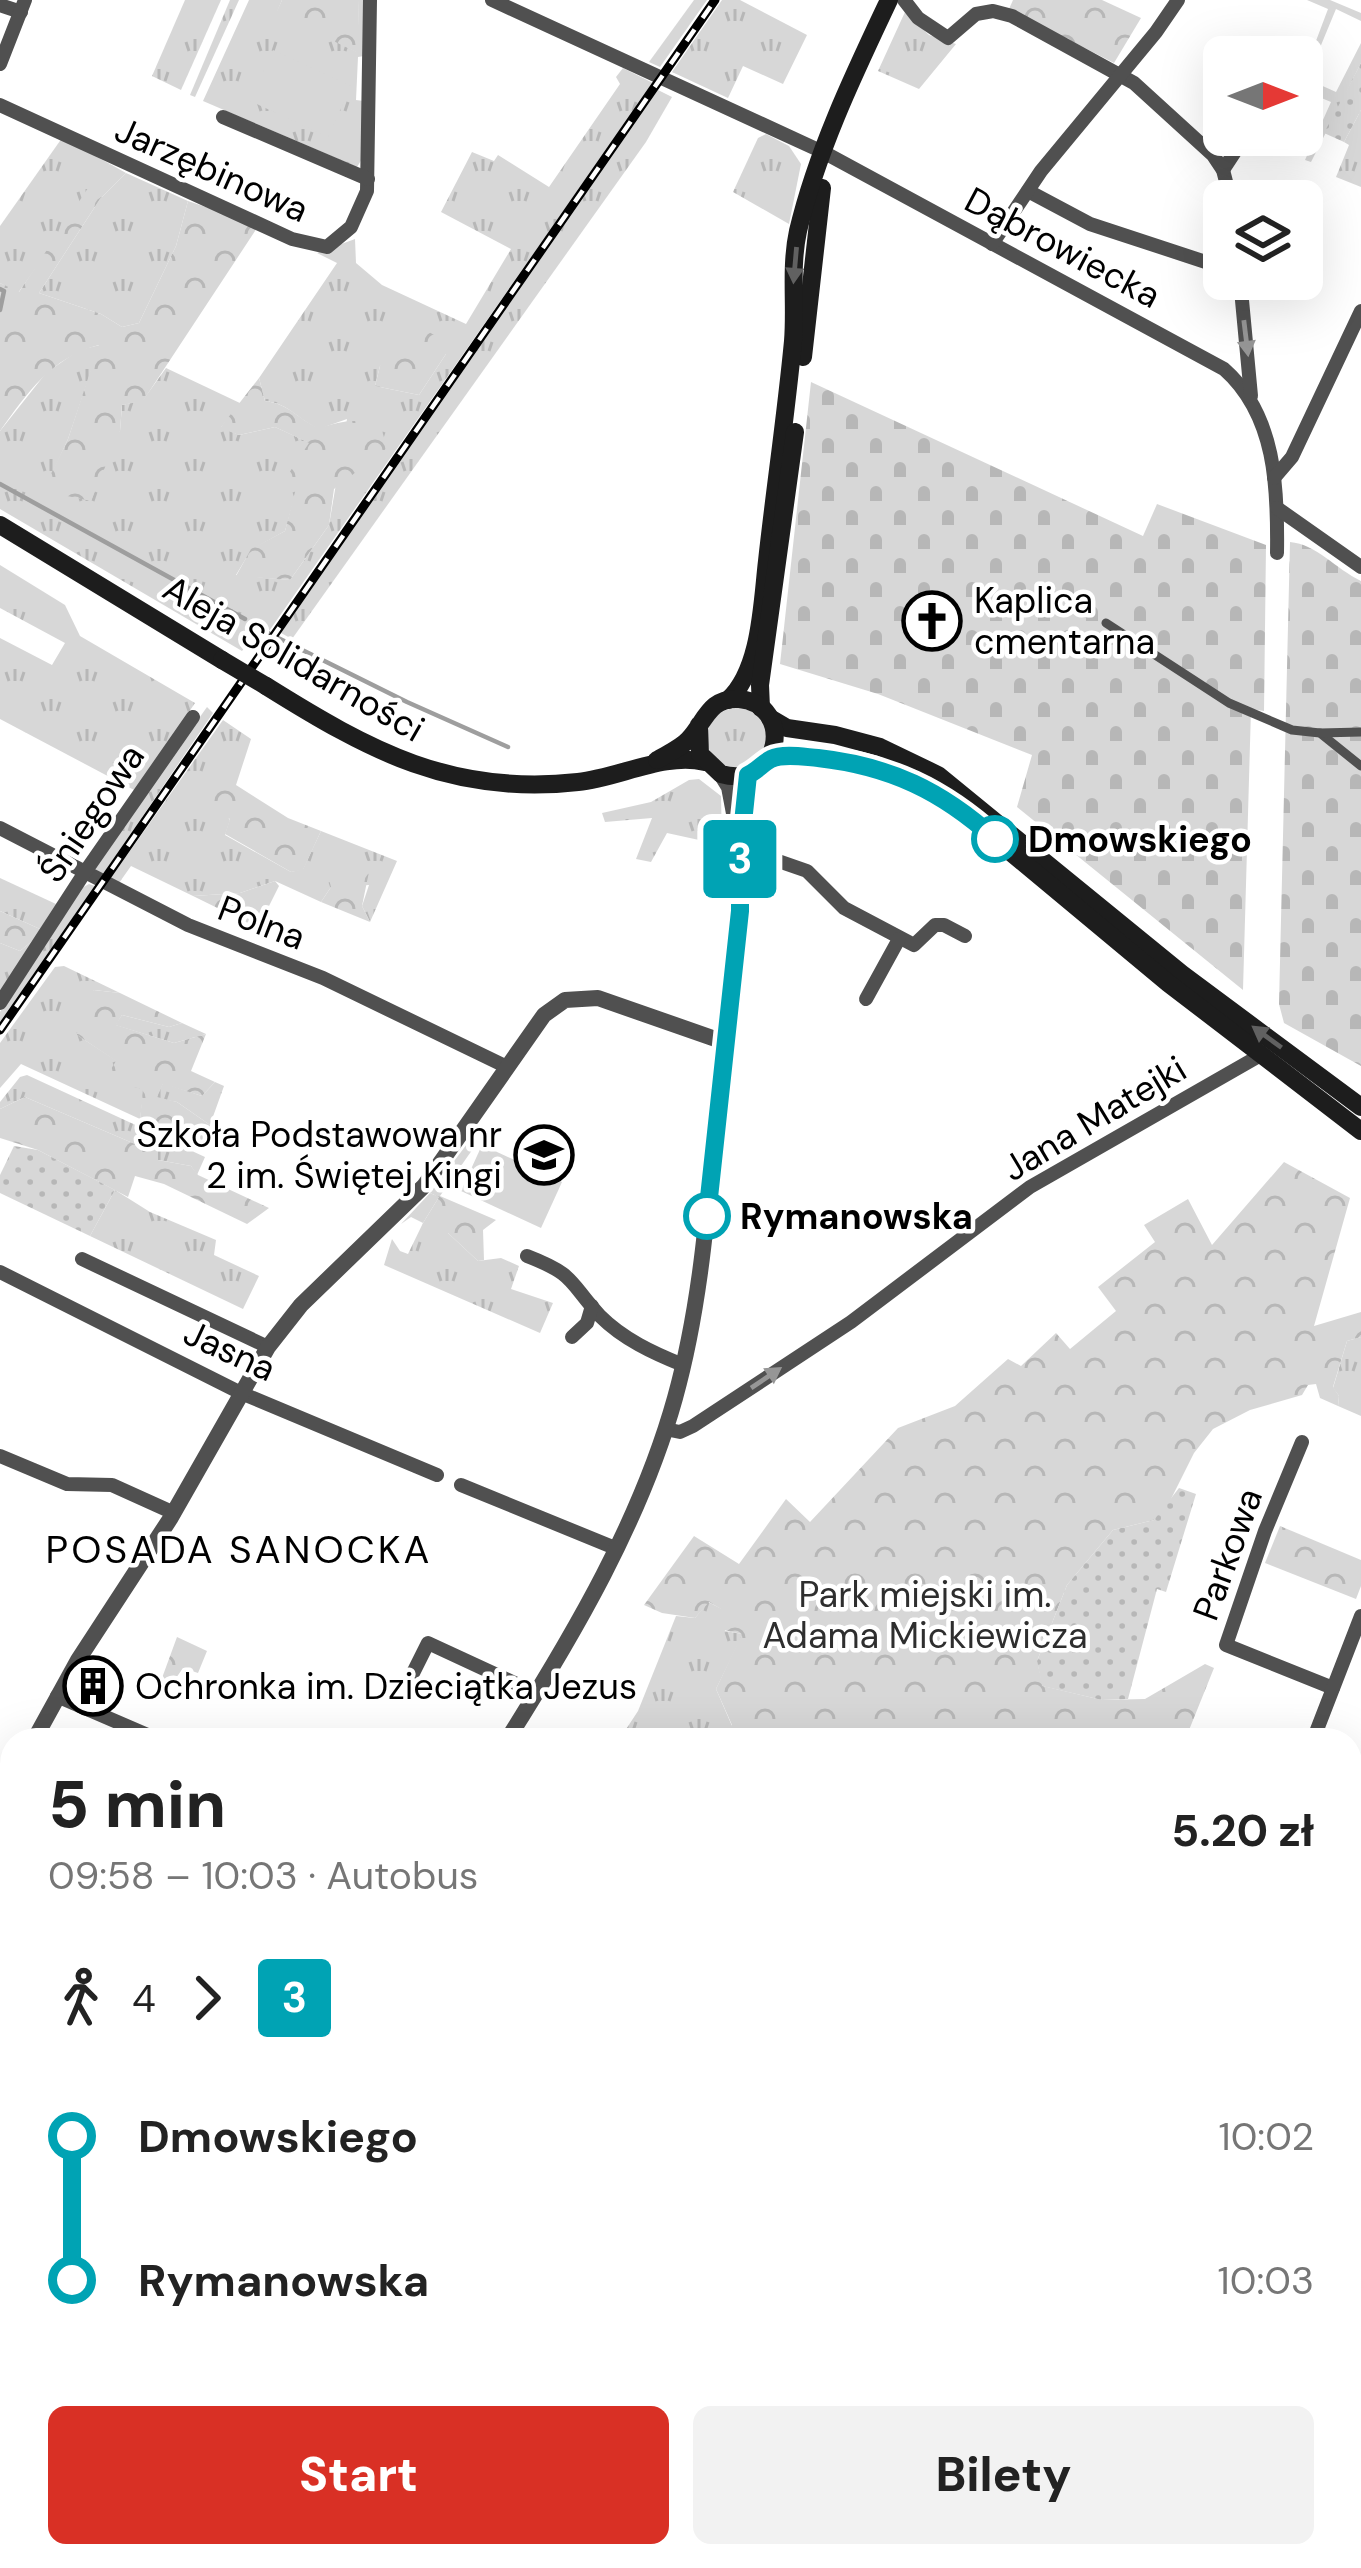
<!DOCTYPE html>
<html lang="pl">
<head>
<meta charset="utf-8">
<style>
	:root { --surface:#fff; --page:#f2f2f2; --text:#222; --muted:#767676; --accent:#d93025 }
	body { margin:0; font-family:"DM Sans",sans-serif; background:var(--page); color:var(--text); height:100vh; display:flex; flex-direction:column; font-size:45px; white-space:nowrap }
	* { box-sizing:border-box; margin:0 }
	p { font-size:39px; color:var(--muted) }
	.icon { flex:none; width:66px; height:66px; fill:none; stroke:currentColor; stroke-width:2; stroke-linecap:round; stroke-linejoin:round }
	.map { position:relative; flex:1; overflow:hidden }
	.sheet { position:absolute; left:0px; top:1728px; width:1362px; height:840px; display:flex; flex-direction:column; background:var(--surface); border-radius:36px 36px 0 0; box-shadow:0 12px 48px #0002 }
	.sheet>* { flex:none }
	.badge { padding:0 24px; border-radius:9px; font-size:42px; line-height:78px }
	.needle { width:78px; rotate:90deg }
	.controls { position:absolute; left:1203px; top:36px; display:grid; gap:24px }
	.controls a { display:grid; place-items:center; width:120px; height:120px; border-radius:18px; background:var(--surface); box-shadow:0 12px 48px #0002; font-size:60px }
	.map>.badge { position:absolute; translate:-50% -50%; box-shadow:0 0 0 6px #fff }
	.legs { display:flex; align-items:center; gap:18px; height:132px; padding:0 48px; font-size:39px }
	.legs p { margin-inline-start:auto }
	.head { display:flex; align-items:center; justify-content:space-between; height:204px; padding:0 48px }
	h1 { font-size:66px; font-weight:800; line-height:90px }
	.action { display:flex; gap:24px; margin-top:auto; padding:24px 48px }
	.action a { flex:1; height:138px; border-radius:18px; background:var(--accent); color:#fff; font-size:48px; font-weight:800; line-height:138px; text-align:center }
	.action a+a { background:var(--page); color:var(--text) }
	ul { padding:0 48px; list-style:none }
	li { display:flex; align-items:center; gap:42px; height:144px; font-size:45px }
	li i { display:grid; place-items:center; width:18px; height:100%; margin:0 15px; background:currentColor }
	li i::after { content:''; width:30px; height:30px; margin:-15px; border:9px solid; border-radius:50%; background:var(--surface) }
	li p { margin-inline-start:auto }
	li:first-child i { background:linear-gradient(#0000 50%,currentColor 0) }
	li:last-child i { background:linear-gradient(currentColor 50%,#0000 0) }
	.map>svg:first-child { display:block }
</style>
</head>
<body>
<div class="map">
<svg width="1361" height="2568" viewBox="0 0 1361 2568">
	<defs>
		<pattern id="grass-tufts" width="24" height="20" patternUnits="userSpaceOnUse" patternTransform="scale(3)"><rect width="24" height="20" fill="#d7d7d7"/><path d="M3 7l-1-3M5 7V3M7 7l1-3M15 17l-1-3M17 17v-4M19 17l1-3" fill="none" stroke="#b7b7b7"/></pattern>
		<pattern id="forest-crowns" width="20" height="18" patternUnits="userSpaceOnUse" patternTransform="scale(3)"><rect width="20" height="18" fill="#d7d7d7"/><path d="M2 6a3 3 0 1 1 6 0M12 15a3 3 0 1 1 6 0" fill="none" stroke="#b7b7b7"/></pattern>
		<pattern id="cemetery-stones" width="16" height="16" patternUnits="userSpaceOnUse" patternTransform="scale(3)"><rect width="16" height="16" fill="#d7d7d7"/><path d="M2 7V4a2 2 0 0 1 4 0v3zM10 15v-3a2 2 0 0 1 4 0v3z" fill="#b7b7b7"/></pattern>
		<pattern id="garden-dots" width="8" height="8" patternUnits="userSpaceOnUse" patternTransform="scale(3)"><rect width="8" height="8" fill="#d7d7d7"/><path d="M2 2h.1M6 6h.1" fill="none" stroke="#b7b7b7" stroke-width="1.8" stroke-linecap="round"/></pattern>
	</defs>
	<rect width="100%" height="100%" fill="#fff"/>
	<g fill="url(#grass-tufts)" fill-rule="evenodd">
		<polygon points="185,0 221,0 181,90 152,76"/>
		<polygon points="230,0 239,0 195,97 190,95"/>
		<polygon points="249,0 282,0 277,12 357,52 359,0 366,0 364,56 358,57 356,100 364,101 362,159 357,167 203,101"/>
		<polygon points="694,0 707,0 660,67 649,62"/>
		<polygon points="722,0 740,0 807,35 783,84 743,66 728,98 672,72"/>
		<polygon points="1307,0 1330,0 1361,13 1361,21 1336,9 1307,79 1336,92 1361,43 1361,63 1311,162 1305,160 1331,102 1302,90 1302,78 1328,9"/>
		<polygon points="905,12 929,35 956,44 919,89 878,71"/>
		<path d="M623,68L653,83L260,644L251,639L242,651L0,509V431L46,373L79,350L100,345L68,439L51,476L120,431L122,405L143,400L166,368L242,404L221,427L239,435L275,427L310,443L285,531L251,550L236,575L290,580L329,525L347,419L319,429C297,419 290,404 265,401L259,378L337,263L317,253L355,239L356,263L382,285L466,324L511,249L441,212L472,152L494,161L498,155L549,187L620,84L616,77ZM446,354L419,395L375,386L380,366Z"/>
		<polygon points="658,90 672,97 646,142 292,639 281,633"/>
		<polygon points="1361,110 1361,187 1336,177 1349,145 1344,142"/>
		<polygon points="766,134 789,146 801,164 789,224 733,192 758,138"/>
		<polygon points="62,138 110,164 18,293 0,283 0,226"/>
		<polygon points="126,173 188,201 176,246 139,323 122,327 101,314 39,293 100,199"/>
		<polygon points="0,565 65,605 80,636 195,703 136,791 0,719 0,638 52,665 65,643 0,608"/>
		<polygon points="207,707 213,713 102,876 96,872 95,864"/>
		<circle cx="737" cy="738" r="30"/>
		<polygon points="223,720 251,739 236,785 205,785 230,820 225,835 291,872 303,869 321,831 397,861 370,922 362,906 369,885 331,887 321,902 275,881 240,893 193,896 131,866 119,883 110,879"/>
		<polygon points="699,779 721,796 722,845 667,833 651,862 636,859 652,818 605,822 602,813 651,802 689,780"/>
		<polygon points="0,878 56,904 40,929 0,911"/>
		<polygon points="89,884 95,886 0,1022 0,1012 80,889"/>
		<polygon points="37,937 0,992 0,943 20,951"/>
		<polygon points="64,966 120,993 94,990 77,1035 117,1061 144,1089 140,1119 21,1064 0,1088 0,1043 55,967"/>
		<polygon points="122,1015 169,1027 182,1023 206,1034 174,1043 115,1025"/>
		<polygon points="27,1075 205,1157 197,1175 191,1166 158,1160 158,1146 135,1144 25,1097 0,1109 0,1102 20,1077"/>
		<polygon points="215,1082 224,1086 210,1125 177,1102 156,1098 163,1083 202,1096"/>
		<polygon points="115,1190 150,1212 216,1240 214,1255 259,1276 243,1309 90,1236"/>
		<polygon points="430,1193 439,1197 423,1223 448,1233 478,1261 501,1258 519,1266 511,1289 553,1303 540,1333 384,1265 392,1239 400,1251 408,1254 423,1223 411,1217 401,1224"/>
		<polygon points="1361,1337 1361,1416 1338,1406 1339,1396 1333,1388 1347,1341"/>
		<polygon points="708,1602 722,1609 725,1631 743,1634 716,1689 732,1726 720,1740 619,1740 638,1711 676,1616 695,1618"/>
	</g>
	<g fill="url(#forest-crowns)">
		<polygon points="282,0 359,0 358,53 276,13"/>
		<polygon points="1013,0 1102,0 1141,18 1114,63 1009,9"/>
		<path d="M110,164L126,173L100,199L39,293L101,314L122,327L139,323L176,246L188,201L259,225L143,401L122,405L120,431L91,501L53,493L50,476L68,439L99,345C52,357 27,393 0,431V283L19,292L92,182Z"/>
		<polygon points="419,326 439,338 446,354 419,395 375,386 380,366 411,327"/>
		<path d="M259,378L265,401C290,404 297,419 319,428C343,421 357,417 381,427L387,448L334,489L329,525L290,580L236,576L251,549L285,531L296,488L289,473L309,443L275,427L239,435L220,428Z"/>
		<polygon points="204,785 236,785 288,818 321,831 303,870 291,872 225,834 230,819 188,796"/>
		<polygon points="346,853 371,862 362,906 370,922 321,902 331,887 326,868"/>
		<polygon points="275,881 279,886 258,928 193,896 240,893"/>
		<polygon points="0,911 40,929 37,937 20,951 0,943"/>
		<polygon points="94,990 120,993 182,1023 169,1027 122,1015 116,1025 174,1043 206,1034 191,1071 215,1082 202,1096 163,1084 157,1097 177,1102 210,1125 208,1150 140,1119 143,1089 115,1083 108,1074 116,1061 77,1035 79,1004"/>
		<polygon points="25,1097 135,1144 158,1146 158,1160 191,1166 198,1175 269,1208 247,1224 164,1184 135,1176 128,1197 38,1150 0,1138 0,1109"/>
		<polygon points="470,1140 477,1143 440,1196 496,1220 483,1230 484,1260 478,1261 448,1233 432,1242 421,1234 423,1223 439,1197 430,1193"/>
		<polygon points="1284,1162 1350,1198 1314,1326 1361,1312 1361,1337 1347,1341 1333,1387 1339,1396 1338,1406 1320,1398 1316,1384 1308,1385 1302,1395 1250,1410 1213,1429 1194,1453 1166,1509 1154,1520 1113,1530 1067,1585 1037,1661 1043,1686 1102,1700 1145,1699 1205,1664 1214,1668 1185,1740 720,1740 732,1725 716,1689 742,1634 705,1626 711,1614 721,1609 709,1602 695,1618 662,1613 644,1605 694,1536 739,1564 786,1499 810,1522 898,1428 955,1406 1008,1359 1021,1366 1056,1333 1070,1349 1116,1311 1098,1287 1155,1242 1144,1225 1188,1199 1212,1245"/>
		<polygon points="1280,1526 1361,1560 1361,1586 1356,1599 1265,1563"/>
		<polygon points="177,1637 207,1651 198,1673 183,1668 174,1681 162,1678"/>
	</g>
	<g fill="url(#cemetery-stones)">
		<polygon points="811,382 1143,536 1157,504 1266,545 1264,711 1251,709 1243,990 1017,807 1032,755 878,694 780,664"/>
		<path d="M1290,542C1316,544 1336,569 1361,581V1066L1284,1023L1279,1004Z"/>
	</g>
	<g fill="url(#garden-dots)">
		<polygon points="1361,63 1361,110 1344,142 1324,133"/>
		<polygon points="14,1146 38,1150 115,1190 90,1236 0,1193 0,1175"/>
		<polygon points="1179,1488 1196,1494 1166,1592 1157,1589 1128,1699 1102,1700 1042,1686 1037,1661 1067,1585 1113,1530 1154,1520"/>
		<polygon points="827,2556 887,2556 882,2568 828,2568 833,2561"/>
	</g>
	<g fill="#d7d7d7">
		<polygon points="273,50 351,86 328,137 250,101"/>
		<polygon points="482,1145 562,1182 541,1228 461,1191"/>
	</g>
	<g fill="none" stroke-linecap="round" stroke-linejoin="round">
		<g stroke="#9e9e9e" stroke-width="4.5">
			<polyline points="0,289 4,291 0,310"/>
			<polyline points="0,484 245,619"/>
			<polyline points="258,628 407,702 508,747"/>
		</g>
		<g stroke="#505050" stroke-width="9">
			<polyline points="1106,623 1229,703 1292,730 1320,733 1361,766"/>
			<polyline points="1320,733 1361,732"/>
		</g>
		<g stroke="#505050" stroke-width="14">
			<path d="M492,0L825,153L1224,369C1276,415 1278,488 1277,553"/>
			<polyline points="904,0 918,18 948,38 976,14 993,11 1012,16 1134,83 1213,155 1223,170 1231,201"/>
			<polyline points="0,5 21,12"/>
			<polyline points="0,64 25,0"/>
			<polyline points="0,105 292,239 327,247 351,227 367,191 370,0"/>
			<polyline points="223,117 368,179"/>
			<polyline points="1223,170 1246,135"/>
			<polyline points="1028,191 1090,224 1224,268"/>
			<polyline points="992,244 1041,171 1156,32 1178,0"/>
			<polyline points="1240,279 1251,396"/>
			<polyline points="1274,478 1292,457 1361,311"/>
			<polyline points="1277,508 1361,567"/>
			<polyline points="0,828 188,925 323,978 505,1066"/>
			<polyline points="740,855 764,856 807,871 844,908 914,945 935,925 944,925 965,936"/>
			<polyline points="866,999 899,939"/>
			<polyline points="0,1003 85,872 193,717"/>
			<path d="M527,1256C576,1275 568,1281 600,1316C623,1339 653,1353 683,1365"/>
			<polyline points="82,1259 268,1347"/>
			<polyline points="0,1272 241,1393 437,1475"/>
			<polyline points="572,1337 587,1323 592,1306"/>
			<polyline points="665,1429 680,1432 693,1426 851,1322 1030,1187 1259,1056"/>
			<polyline points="1302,1442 1265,1531 1226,1645 1333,1688"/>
			<polyline points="0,1456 67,1484 112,1485 174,1513"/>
			<polyline points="461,1485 615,1548"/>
			<polyline points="408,1683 428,1643 536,1693"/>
			<polyline points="57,1696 159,1740"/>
			<polyline points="1313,1740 1361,1616"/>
			<polyline points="1350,1830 1361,1834"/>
			<polyline points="1350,2072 1361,2072"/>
			<polyline points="0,2074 12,2080"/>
			<polyline points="0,2139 12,2141"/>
			<polyline points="0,2243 12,2247"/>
			<polyline points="1350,2531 1361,2501"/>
			<polyline points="398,2556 424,2568"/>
			<polyline points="696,2556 713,2568"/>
			<polyline points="130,2568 135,2556"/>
			<polyline points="352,2568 358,2556"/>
			<polyline points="511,2568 516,2556"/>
			<polyline points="968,2568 972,2556"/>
			<polyline points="1337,2568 1341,2556"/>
		</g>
		<g stroke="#505050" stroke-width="16">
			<polyline points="721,774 729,787 736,824"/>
			<polyline points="34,1740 78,1660 170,1519 268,1347 301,1305 424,1186 544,1015 565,1000 598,998 724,1042"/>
			<path d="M507,1740C574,1634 641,1520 675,1398C702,1301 708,1201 718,1101C724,1038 734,975 739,911C743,866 742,821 748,775"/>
			<polyline points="0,1786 12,1771"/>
			<polyline points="0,1837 12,1844"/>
			<polyline points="0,2519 12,2529"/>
			<polyline points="46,2556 62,2568"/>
			<polyline points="1243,2556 1287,2568"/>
			<polyline points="252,2568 254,2556"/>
		</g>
		<g stroke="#1d1d1d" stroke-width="18">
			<polyline points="803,357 822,188"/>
			<polyline points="0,525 222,660"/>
			<path d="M266,686C370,751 452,796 578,782C619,778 665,752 705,762"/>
			<path d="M728,700C761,670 762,603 767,561C775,488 786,415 793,341C796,305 790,268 798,231C817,151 854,74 889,0"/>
			<polyline points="761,708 760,685 795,432"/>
			<polyline points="770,718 787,728 835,735 880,747 938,775 1182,974 1361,1107"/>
			<path d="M657,760C667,754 681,748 689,739C705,722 709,697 739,699C795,704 782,791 721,774L700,754L699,725"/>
			<path d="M768,761C819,743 904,773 948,800L1168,983L1361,1131"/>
		</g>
		<defs>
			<polyline id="rail" points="0,1030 715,0"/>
		</defs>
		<use href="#rail" stroke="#000" stroke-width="9"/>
		<use href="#rail" stroke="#fff" stroke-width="4.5" stroke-dasharray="14" stroke-linecap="butt"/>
		<polyline stroke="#1d1d1d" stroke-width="18" points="222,660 266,686"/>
	</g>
	<defs><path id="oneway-solid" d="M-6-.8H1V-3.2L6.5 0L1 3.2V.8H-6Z" transform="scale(3)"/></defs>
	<g fill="#616161">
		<use href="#oneway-solid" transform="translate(795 265) rotate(95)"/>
		<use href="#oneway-solid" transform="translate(1267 1037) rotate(-144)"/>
	</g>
	<g fill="#969696">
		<use href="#oneway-solid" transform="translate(1246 338) rotate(83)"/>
		<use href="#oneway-solid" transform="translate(766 1378) rotate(-34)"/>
	</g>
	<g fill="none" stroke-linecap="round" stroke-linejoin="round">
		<defs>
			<path id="line-1" d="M707,1216L740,911V851L748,775C757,771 763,763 771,759C784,753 804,757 818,758C890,766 942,791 995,839"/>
		</defs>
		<use href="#line-1" stroke="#fff" stroke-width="27"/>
		<use href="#line-1" stroke="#00a3b4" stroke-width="18"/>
	</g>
	<defs>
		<symbol id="church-ring" viewBox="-11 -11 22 22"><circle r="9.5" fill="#fff" stroke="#000" stroke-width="1.5"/><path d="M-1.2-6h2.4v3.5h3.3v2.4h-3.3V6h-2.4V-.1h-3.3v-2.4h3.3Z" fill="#000"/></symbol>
		<symbol id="school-ring" viewBox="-11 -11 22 22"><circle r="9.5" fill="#fff" stroke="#000" stroke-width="1.5"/><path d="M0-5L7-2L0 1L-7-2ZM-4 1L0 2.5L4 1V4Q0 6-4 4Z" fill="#000"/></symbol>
		<symbol id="building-ring" viewBox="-11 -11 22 22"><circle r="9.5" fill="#fff" stroke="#000" stroke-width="1.5"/><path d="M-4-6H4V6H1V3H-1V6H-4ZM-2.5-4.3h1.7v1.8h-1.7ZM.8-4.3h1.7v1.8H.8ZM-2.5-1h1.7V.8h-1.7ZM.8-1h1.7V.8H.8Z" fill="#000"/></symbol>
	</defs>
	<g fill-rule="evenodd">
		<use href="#church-ring" x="899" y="588" width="66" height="66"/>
		<use href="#school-ring" x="511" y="1122" width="66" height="66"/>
		<use href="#building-ring" x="60" y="1653" width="66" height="66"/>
	</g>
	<g fill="#fff" stroke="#00a3b4" stroke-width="6">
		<circle cx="995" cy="839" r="21"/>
		<circle cx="707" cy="1216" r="21"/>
	</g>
	<g text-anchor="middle" stroke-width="9" stroke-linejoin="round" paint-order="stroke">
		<g font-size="36" fill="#000" stroke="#fff">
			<text transform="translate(212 169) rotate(24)" y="13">Jarzębinowa</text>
			<text transform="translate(1063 247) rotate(28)" y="13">Dąbrowiecka</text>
			<text transform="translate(294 658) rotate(30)" y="13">Aleja Solidarności</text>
			<text transform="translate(91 813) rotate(-56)" y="13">Śniegowa</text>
			<text transform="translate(262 922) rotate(21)" y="13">Polna</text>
			<text transform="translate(1094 1118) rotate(-31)" y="13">Jana Matejki</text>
			<text transform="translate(230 1350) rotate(25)" y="13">Jasna</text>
			<text transform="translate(1227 1554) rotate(-70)" y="13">Parkowa</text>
		</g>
		<g font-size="36" fill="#000" stroke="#fff" text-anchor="start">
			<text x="974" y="613">Kaplica<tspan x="974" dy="41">cmentarna</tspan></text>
			<text x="502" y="1147" text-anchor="end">Szkoła Podstawowa nr<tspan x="502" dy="41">2 im. Świętej Kingi</tspan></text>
			<text x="135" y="1699">Ochronka im. Dzieciątka Jezus</text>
		</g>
		<g font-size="36" font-weight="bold" fill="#000" stroke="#fff" text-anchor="start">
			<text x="1028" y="852">Dmowskiego</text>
			<text x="740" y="1229">Rymanowska</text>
		</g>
		<g font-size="36" fill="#2e2e2e" stroke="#fff">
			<text x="925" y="1607">Park miejski im.<tspan x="925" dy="41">Adama Mickiewicza</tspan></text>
		</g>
		<g font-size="39" letter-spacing="3" fill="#000" stroke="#fff">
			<text x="239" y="1563">POSADA SANOCKA</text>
		</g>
	</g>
</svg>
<div class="controls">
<a><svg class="needle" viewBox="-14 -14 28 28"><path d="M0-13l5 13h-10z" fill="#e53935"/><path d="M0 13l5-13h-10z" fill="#767676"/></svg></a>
<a><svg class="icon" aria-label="layers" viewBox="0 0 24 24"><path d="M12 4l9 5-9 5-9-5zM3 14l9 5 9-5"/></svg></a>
</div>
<b class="badge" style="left:740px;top:859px;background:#00a3b4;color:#fff">3</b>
<section class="sheet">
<div class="head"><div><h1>5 min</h1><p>09:58 – 10:03 · Autobus</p></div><b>5.20 zł</b></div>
<div class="legs"><svg class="icon" aria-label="walk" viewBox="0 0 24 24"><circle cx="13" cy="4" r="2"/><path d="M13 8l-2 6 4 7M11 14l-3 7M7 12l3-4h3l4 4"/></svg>4<svg class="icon" aria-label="forward" viewBox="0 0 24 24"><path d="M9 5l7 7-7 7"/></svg><b class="badge" style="background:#00a3b4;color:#fff">3</b></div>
<ul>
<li><i style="color:#00a3b4"></i><b>Dmowskiego</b><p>10:02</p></li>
<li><i style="color:#00a3b4"></i><b>Rymanowska</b><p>10:03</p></li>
</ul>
<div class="action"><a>Start</a><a>Bilety</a></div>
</section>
</div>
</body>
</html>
